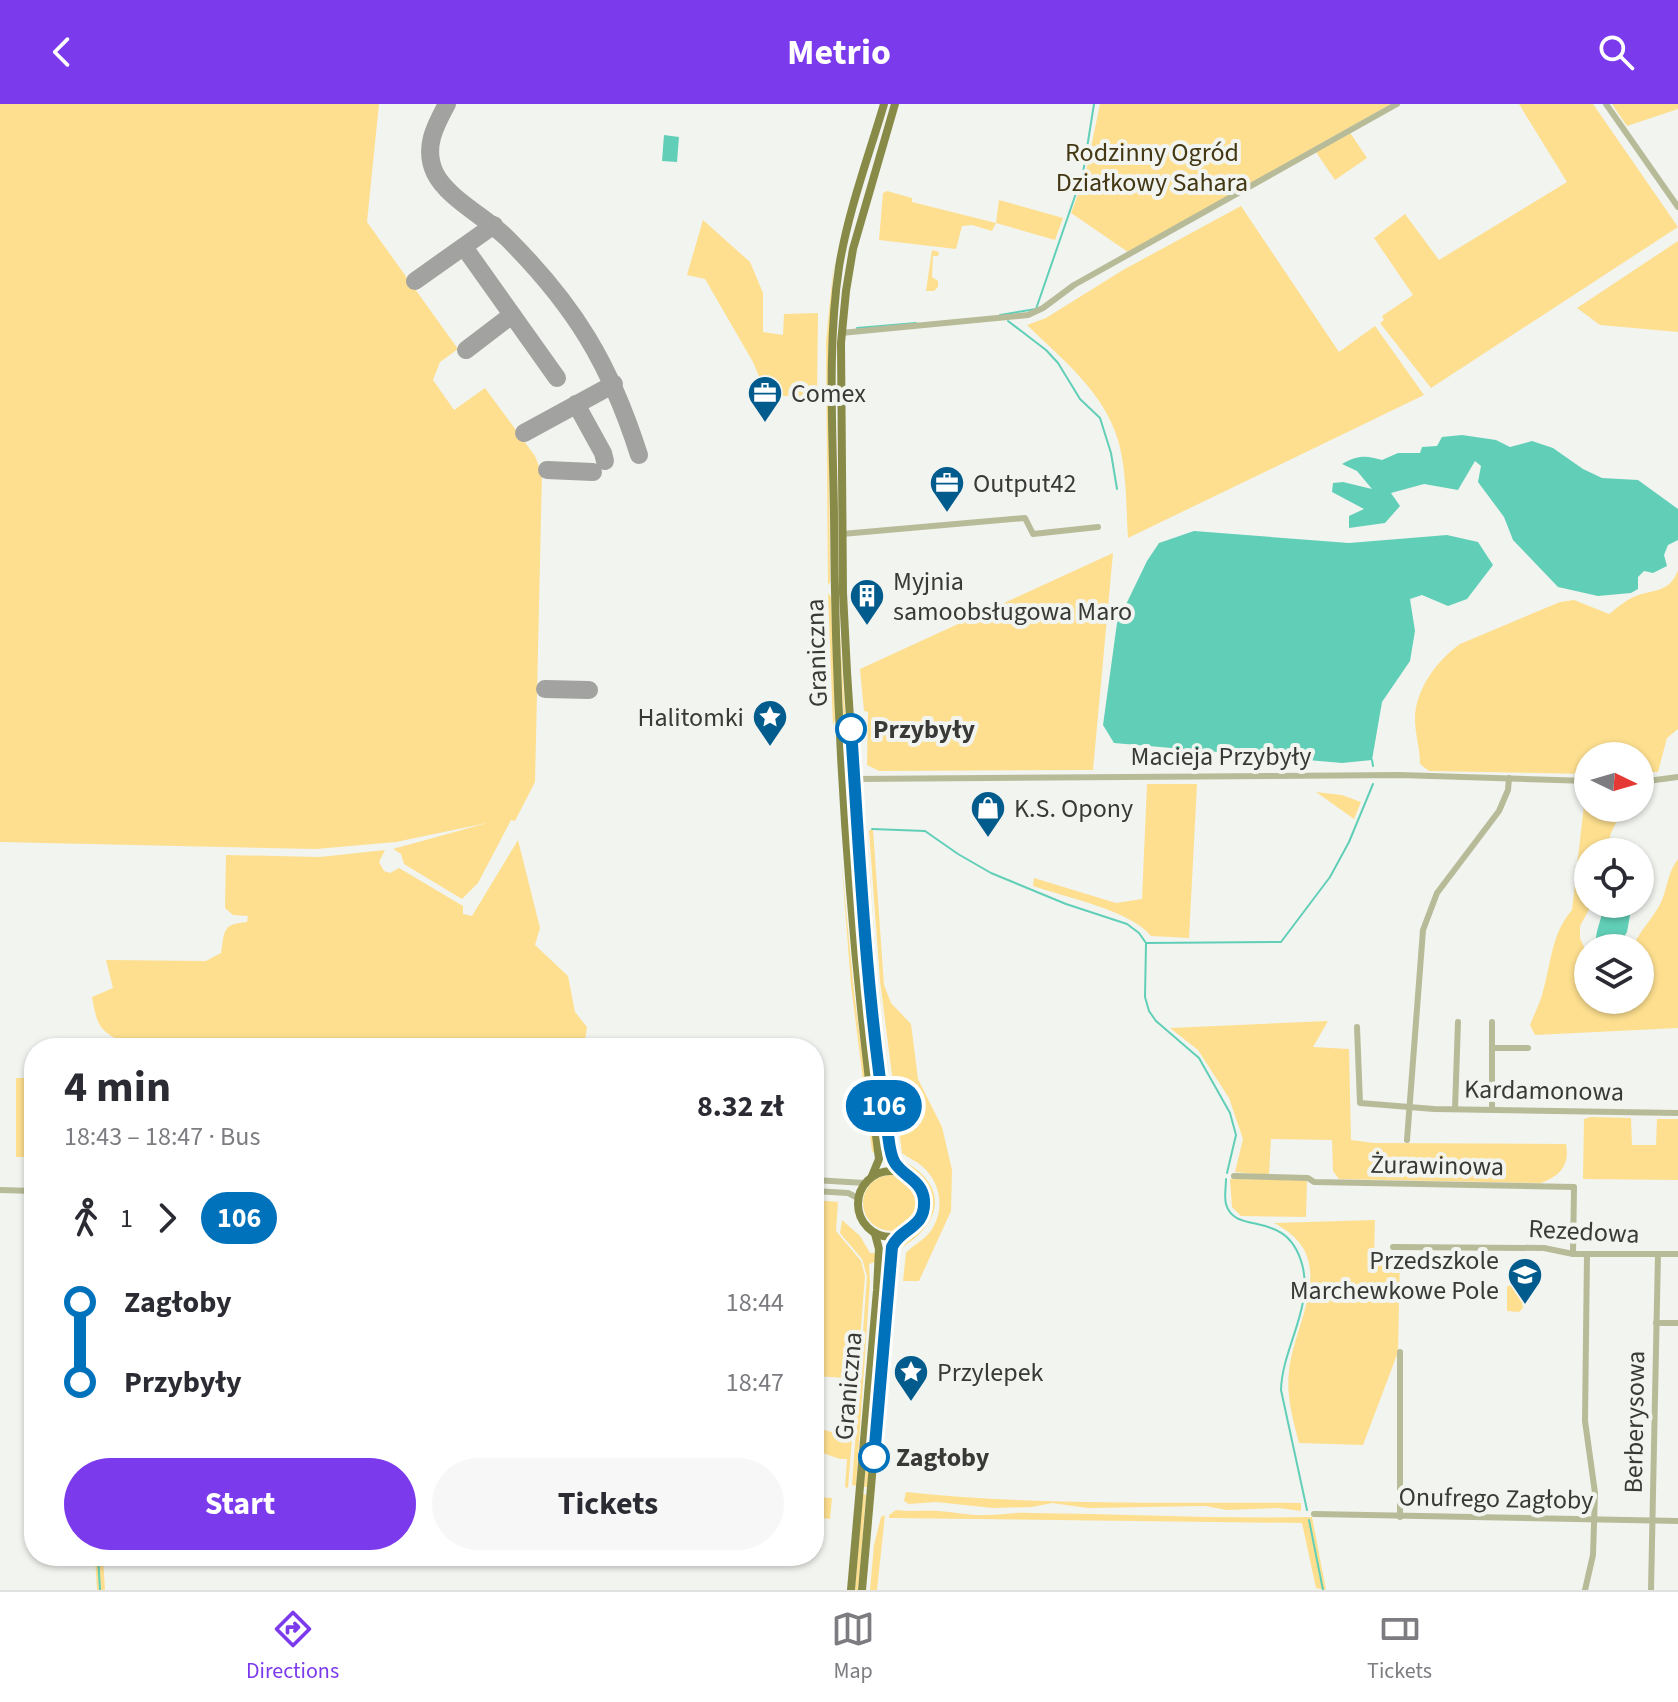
<!DOCTYPE html>
<html lang="en">
<head>
<meta charset="utf-8">
<style>
	:root { --surface:#fff; --page:#f7f7f7; --text:#2b2b33; --muted:#7c7c81; --line:#e1e1e2; --accent:#7c3aed }
	body { margin:0; font-family:"Source Sans 3",sans-serif; background:var(--page); color:var(--text); height:100vh; display:flex; flex-direction:column; font-size:30px; white-space:nowrap }
	* { box-sizing:border-box; margin:0 }
	p { font-size:26px; color:var(--muted) }
	.icon { flex:none; width:44px; height:44px; fill:none; stroke:currentColor; stroke-width:2; stroke-linecap:round; stroke-linejoin:round }
	.map { position:relative; flex:1; overflow:hidden }
	.panel { position:absolute; left:24px; top:934px; width:800px; height:528px; display:flex; flex-direction:column; background:var(--surface); border-radius:32px; box-shadow:0 2px 6px #0004 }
	.panel>* { flex:none }
	.badge { padding:0 16px; border-radius:26px; font-size:28px; line-height:52px }
	.needle { width:52px; rotate:95deg }
	.tools { position:absolute; left:1574px; top:638px; display:grid; gap:16px }
	.tools a { display:grid; place-items:center; width:80px; height:80px; border-radius:50%; background:var(--surface); box-shadow:0 2px 6px #0004; font-size:40px }
	.map>.badge { position:absolute; translate:-50% -50%; box-shadow:0 0 0 4px #fff }
	.legs { display:flex; align-items:center; gap:12px; height:88px; padding:0 40px; font-size:26px }
	.legs p { margin-inline-start:auto }
	.head { display:flex; align-items:center; justify-content:space-between; height:136px; padding:0 40px }
	h1 { font-size:44px; font-weight:700; line-height:60px }
	.action { display:flex; gap:16px; margin-top:auto; padding:16px 40px }
	.action a { flex:1; height:92px; border-radius:48px; background:var(--accent); color:#fff; font-size:32px; font-weight:700; line-height:92px; text-align:center }
	.action a+a { background:var(--page); color:var(--text) }
	ul { padding:0 40px; list-style:none }
	li { display:flex; align-items:center; gap:28px; height:80px; font-size:30px }
	li i { display:grid; place-items:center; width:12px; height:100%; margin:0 10px; background:currentColor }
	li i::after { content:''; width:20px; height:20px; margin:-10px; border:6px solid; border-radius:50%; background:var(--surface) }
	li p { margin-inline-start:auto }
	li:first-child i { background:linear-gradient(#0000 50%,currentColor 0) }
	li:last-child i { background:linear-gradient(currentColor 50%,#0000 0) }
	header { display:flex; justify-content:space-between; align-items:center; height:104px; padding:0 40px; background:var(--accent); color:#fff; font-size:36px; font-weight:700 }
	.tabs { display:flex; justify-content:space-around; align-items:center; height:112px; border-top:2px solid var(--line); background:var(--surface); font-size:22px; color:var(--muted) }
	.tabs a { display:grid; justify-items:center; gap:4px }
	.tabs .selected { color:var(--accent) }
	.map>svg:first-child { display:block }
</style>
</head>
<body>
<header><svg class="icon" aria-label="back" viewBox="0 0 24 24"><path d="M15 5l-7 7 7 7"/></svg>Metrio<svg class="icon" aria-label="search" viewBox="0 0 24 24"><circle cx="10" cy="10" r="6"/><path d="M15 15l6 6"/></svg></header>
<div class="map">
<svg width="1678" height="1486" viewBox="0 0 1678 1486">
	<rect width="100%" height="100%" fill="#f2f4f0"/>
	<g fill="#fddf8f">
		<polygon points="0,0 379,0 367,118 458,245 440,258 433,276 454,306 485,284 535,352 542,370 535,678 515,717 511,716 478,779 462,795 404,760 401,750 393,745 487,719 396,738 316,745 0,738"/>
		<polygon points="1100,0 1391,0 1128,148 1071,109 1085,72"/>
		<polygon points="1519,0 1593,0 1678,123 1431,284 1380,219 1384,216 1382,212 1413,191 1374,134 1405,110 1439,156 1567,78"/>
		<polygon points="1612,0 1678,0 1678,5 1627,22"/>
		<polygon points="1349,30 1351,30 1367,54 1335,76 1316,48"/>
		<polygon points="887,87 912,94 912,98 996,119 999,96 1063,114 1055,136 996,119 992,127 972,121 962,122 956,145 879,136 883,89"/>
		<path d="M1241,102L1339,248L1375,222L1424,291L1128,434C1126,403 1127,367 1118,336C1104,288 1061,254 1027,221L1046,214L1123,166Z"/>
		<polygon points="703,116 750,158 763,189 763,228 783,231 784,210 818,209 817,292 767,292 753,258 705,175 687,171"/>
		<polygon points="1678,137 1678,228 1600,221 1577,204"/>
		<polygon points="932,146 939,148 938,152 933,152 932,173 938,177 938,183 934,187 926,187"/>
		<polygon points="834,157 828,251 830,478 828,481 826,238"/>
		<polygon points="1113,449 1093,666 879,667 867,661 868,608 864,607 860,565"/>
		<path d="M1678,466V625L1667,634L1658,668H1640V652H1588V670L1429,667L1420,660C1420,644 1415,630 1415,615C1415,586 1437,556 1460,540L1560,498L1574,496L1609,510C1617,504 1627,495 1636,492C1654,485 1670,489 1678,466Z"/>
		<polygon points="828,489 831,493 835,616 833,621"/>
		<polygon points="838,499 850,686 847,687"/>
		<path d="M1147,680H1197L1189,834L1151,832C1132,807 1065,793 1033,782L1034,774L1116,799L1142,795Z"/>
		<path d="M1586,684H1588V704H1623L1611,729L1606,748H1588V800H1592L1580,822V834L1588,852V896H1640V844H1632C1640,826 1656,811 1662,796C1668,781 1668,768 1678,755V924L1535,931L1530,921C1534,911 1539,901 1542,891C1551,861 1551,830 1572,806Z"/>
		<polygon points="1316,688 1342,691 1361,698 1354,715"/>
		<polygon points="863,689 873,859 894,1047 872,878 859,690"/>
		<polygon points="851,690 862,860 885,1049 882,1049 862,885 847,691"/>
		<polygon points="865,701 876,858 898,1046 875,852"/>
		<path d="M869,726H873L884,881L891,899L911,920L918,975L942,1023L952,1066L951,1107L919,1177H903L906,1149C913,1141 923,1137 930,1128C945,1108 942,1080 923,1063C917,1057 908,1054 902,1049L880,877Z"/>
		<path d="M518,736L540,824L535,841L568,872L575,908L587,923L584,944H132C102,926 98,929 92,893L113,884L106,856L206,857L221,849C225,826 222,820 247,818L248,812L233,811L225,804L226,751L320,753L385,746L379,758L384,767L390,769L399,764L463,802V810L472,812Z"/>
		<polygon points="841,752 854,888 875,1050 872,1047 851,881"/>
		<path d="M1328,917L1313,943L1349,945L1351,1036L1374,1039L1566,1040C1570,1060 1561,1072 1541,1079L1339,1075L1333,1067L1332,1036L1271,1035L1269,1071L1235,1068L1243,1035L1229,994L1198,946L1170,924Z"/>
		<rect x="16" y="974" width="18" height="79"/>
		<polygon points="1590,1013 1631,1014 1632,1041 1656,1041 1657,1015 1678,1015 1678,1076 1583,1075 1584,1015"/>
		<path d="M897,1054C948,1077 946,1117 901,1144H897C904,1133 918,1130 925,1118C934,1100 928,1077 911,1066C904,1061 900,1063 897,1054Z"/>
		<circle cx="891" cy="1099" r="28"/>
		<polygon points="1230,1075 1307,1076 1306,1113 1241,1112 1232,1103"/>
		<polygon points="814,1096 838,1098 836,1127 861,1157 865,1172 848,1384 845,1383 847,1355 840,1355 814,1346 814,1323 839,1330 846,1274 814,1272"/>
		<polygon points="842,1116 860,1132 870,1149 875,1149 875,1158 869,1160 870,1178 856,1382 852,1381 867,1172 862,1155 840,1129"/>
		<path d="M1375,1116L1374,1153L1400,1154L1398,1248L1363,1341L1299,1339C1293,1316 1286,1291 1289,1267C1295,1214 1342,1154 1274,1119Z"/>
		<polygon points="885,1150 888,1150 867,1383 864,1383"/>
		<polygon points="896,1151 900,1151 891,1247 887,1244"/>
		<polygon points="1507,1182 1519,1182 1523,1204 1519,1208 1507,1207"/>
		<path d="M906,1388C1037,1402 1169,1398 1301,1399V1407L1279,1404L1227,1406L1205,1402L1088,1404L1052,1399L1032,1403L993,1404L936,1398L909,1400L904,1397Z"/>
		<polygon points="863,1390 866,1391 858,1486 855,1486"/>
		<polygon points="814,1393 832,1394 830,1415 814,1413"/>
		<path d="M896,1406C910,1408 924,1406 938,1407C955,1408 971,1412 987,1411C1001,1411 1016,1408 1030,1409C1125,1410 1218,1415 1312,1413L1326,1486L1316,1484L1302,1419L889,1414V1411Z"/>
		<polygon points="885,1411 877,1486 870,1486 874,1441 881,1413"/>
		<polygon points="95,1452 103,1452 105,1486 97,1486"/>
	</g>
	<g fill="#61cfb7">
		<polygon points="664,31 679,33 677,58 662,57"/>
		<path d="M1462,331L1496,336L1510,343L1532,337L1553,344L1583,365L1602,374L1638,376L1678,405V436L1668,441L1664,451L1667,462L1653,469L1644,467L1638,473V485L1631,489L1598,492L1558,483L1513,436L1504,413L1478,378L1481,362L1475,357L1458,386L1424,380L1391,389L1400,402L1385,419L1349,424V412L1364,405L1332,388L1333,379L1343,378L1372,385L1357,367L1342,360C1357,351 1366,351 1382,356L1398,349H1420L1422,343L1437,342L1442,333Z"/>
		<polygon points="1194,427 1349,439 1447,431 1478,438 1493,461 1467,495 1448,502 1422,491 1410,495 1415,527 1410,557 1382,598 1372,656 1342,659 1114,639 1103,621 1117,519 1147,457 1159,439"/>
		<path d="M1603,800H1632L1627,828L1621,838L1601,840L1596,834C1597,822 1603,813 1603,800Z"/>
	</g>
	<g fill="none" stroke-linecap="round" stroke-linejoin="round">
		<g stroke="#61cfb7" stroke-width="2">
			<polyline points="1000,211 1036,205 1083,69 1094,0"/>
			<polyline points="1008,217 1046,246 1058,259 1080,295 1100,314 1111,349 1117,385"/>
			<polyline points="857,224 916,219"/>
			<polyline points="1372,656 1373,662"/>
			<polyline points="872,725 925,727 958,750 991,769 1066,800 1127,820 1139,829 1146,839 1145,893 1149,907 1156,917 1199,954 1230,1009 1236,1031 1227,1069"/>
			<polyline points="1147,839 1281,838 1330,773 1349,738 1373,680"/>
			<path d="M1226,1075C1226,1083 1224,1093 1226,1100C1235,1133 1286,1103 1302,1160C1314,1203 1282,1244 1281,1286L1307,1406"/>
			<polyline points="28,1106 34,1115"/>
			<polyline points="1309,1416 1323,1486"/>
			<polyline points="98,1452 100,1486"/>
		</g>
		<g stroke="#a2a3a0" stroke-width="18">
			<path d="M447,0C435,22 423,44 435,69C447,94 487,114 507,134C575,202 610,260 639,351"/>
			<polyline points="464,143 557,274"/>
			<polyline points="415,177 494,121"/>
			<polyline points="466,246 512,211"/>
			<polyline points="576,300 603,349 605,357"/>
			<polyline points="524,329 614,280"/>
			<polyline points="547,366 593,368"/>
			<polyline points="545,585 589,586"/>
		</g>
		<g stroke="#b8bb98" stroke-width="6">
			<polyline points="1606,0 1678,103"/>
			<polyline points="841,229 1028,211 1043,204 1074,181 1397,0"/>
			<polyline points="842,430 1025,414 1033,430 1098,423"/>
			<polyline points="854,675 1400,671 1588,677"/>
			<polyline points="1640,678 1678,673"/>
			<polyline points="1492,918 1492,1005"/>
			<polyline points="1357,923 1360,999 1434,1005 1678,1009"/>
			<polyline points="1493,944 1528,944"/>
			<polyline points="1455,1005 1458,918"/>
			<polyline points="1407,1036 1423,826 1437,789 1499,707 1508,686 1509,674"/>
			<polyline points="1234,1072 1308,1074 1314,1078 1574,1083 1573,1150"/>
			<polyline points="814,1076 865,1079"/>
			<polyline points="0,1086 34,1087"/>
			<polyline points="814,1087 848,1089 858,1094"/>
			<polyline points="1393,1143 1544,1144 1573,1150 1678,1150"/>
			<polyline points="1656,1219 1678,1219"/>
			<polyline points="1314,1410 1678,1417"/>
			<polyline points="1400,1413 1400,1248"/>
			<polyline points="1585,1486 1593,1451 1595,1389 1585,1317 1587,1150"/>
			<polyline points="1651,1486 1658,1150"/>
		</g>
		<g stroke="#888b47" stroke-width="8">
			<polyline points="895,0 853,145 846,187 841,239 843,489 847,568 865,843 892,1050 897,1062 905,1069"/>
			<circle cx="891" cy="1100" r="33"/>
			<path d="M872,1072L879,1055C850,841 835,626 834,411C833,328 827,244 839,163C848,108 868,54 884,0"/>
			<polyline points="851,1486 877,1186 879,1145 875,1130"/>
			<polyline points="862,1486 892,1143 901,1131"/>
		</g>
	</g>
	<g fill="none" stroke-linecap="round" stroke-linejoin="round">
		<defs>
			<path id="line-1" d="M851,625C860,758 866,891 887,1024C889,1034 889,1050 895,1059C904,1073 922,1076 924,1096C926,1125 901,1123 892,1143L874,1353"/>
		</defs>
		<use href="#line-1" stroke="#fff" stroke-width="18"/>
		<use href="#line-1" stroke="#0072bc" stroke-width="12"/>
	</g>
	<defs>
		<symbol id="office-pin" viewBox="-11 -11 22 30"><path d="M0 17L-7.5 6A9.5 9.5 0 1 1 7.5 6Z" fill="#015b8c" stroke="#f2f4f0"/><path d="M-6-3h4V-5.5h4V-3h4V5H-6ZM-1-4.5V-3h2v-1.5ZM-6 0V1H6V0Z" fill="#fff"/></symbol>
		<symbol id="building-pin" viewBox="-11 -11 22 30"><path d="M0 17L-7.5 6A9.5 9.5 0 1 1 7.5 6Z" fill="#015b8c" stroke="#f2f4f0"/><path d="M-4-6H4V6H1V3H-1V6H-4ZM-2.5-4.3h1.7v1.8h-1.7ZM.8-4.3h1.7v1.8H.8ZM-2.5-1h1.7V.8h-1.7ZM.8-1h1.7V.8H.8Z" fill="#fff"/></symbol>
		<symbol id="sight-pin" viewBox="-11 -11 22 30"><path d="M0 17L-7.5 6A9.5 9.5 0 1 1 7.5 6Z" fill="#015b8c" stroke="#f2f4f0"/><path d="M0-6L1.8-2.2L6-1.7L2.9 1.2L3.7 5.4L0 3.3L-3.7 5.4L-2.9 1.2L-6-1.7L-1.8-2.2Z" fill="#fff"/></symbol>
		<symbol id="shop-pin" viewBox="-11 -11 22 30"><path d="M0 17L-7.5 6A9.5 9.5 0 1 1 7.5 6Z" fill="#015b8c" stroke="#f2f4f0"/><path d="M-5-2.5h2.3a2.7 3.5 0 0 1 5.4 0H5L5.5 6h-11ZM-1.5-2.5h3a1.5 2.3 0 0 0-3 0Z" fill="#fff"/></symbol>
		<symbol id="school-pin" viewBox="-11 -11 22 30"><path d="M0 17L-7.5 6A9.5 9.5 0 1 1 7.5 6Z" fill="#015b8c" stroke="#f2f4f0"/><path d="M0-5L7-2L0 1L-7-2ZM-4 1L0 2.5L4 1V4Q0 6-4 4Z" fill="#fff"/></symbol>
	</defs>
	<g fill-rule="evenodd">
		<use href="#office-pin" x="745" y="269" width="40" height="54"/>
		<use href="#office-pin" x="927" y="359" width="40" height="54"/>
		<use href="#building-pin" x="847" y="472" width="40" height="54"/>
		<use href="#sight-pin" x="750" y="593" width="40" height="54"/>
		<use href="#shop-pin" x="968" y="684" width="40" height="54"/>
		<use href="#school-pin" x="1505" y="1151" width="40" height="54"/>
		<use href="#sight-pin" x="891" y="1248" width="40" height="54"/>
	</g>
	<g fill="#fff" stroke="#0072bc" stroke-width="4">
		<circle cx="851" cy="625" r="14"/>
		<circle cx="874" cy="1353" r="14"/>
	</g>
	<g text-anchor="middle" stroke-width="8" stroke-linejoin="round" paint-order="stroke">
		<g font-size="26" fill="#443814" stroke="#f2f4f0">
			<text x="1152" y="57">Rodzinny Ogród<tspan x="1152" dy="30">Działkowy Sahara</tspan></text>
		</g>
		<g font-size="26" fill="#393a38" stroke="#f2f4f0" text-anchor="start">
			<text x="791" y="298">Comex</text>
			<text x="973" y="388">Output42</text>
			<text x="893" y="486">Myjnia<tspan x="893" dy="30">samoobsługowa Maro</tspan></text>
			<text x="744" y="622" text-anchor="end">Halitomki</text>
			<text x="1014" y="713">K.S. Opony</text>
			<text x="1499" y="1165" text-anchor="end">Przedszkole<tspan x="1499" dy="30">Marchewkowe Pole</tspan></text>
			<text x="937" y="1277">Przylepek</text>
		</g>
		<g font-size="26" fill="#393a38" stroke="#f2f4f0">
			<text transform="translate(816 549) rotate(-92)" y="9">Graniczna</text>
			<text x="1221" y="661">Macieja Przybyły</text>
			<text transform="translate(1544 986) rotate(1)" y="9">Kardamonowa</text>
			<text transform="translate(1437 1061) rotate(1)" y="9">Żurawinowa</text>
			<text transform="translate(1584 1127) rotate(3)" y="9">Rezedowa</text>
			<text transform="translate(848 1282) rotate(-85)" y="9">Graniczna</text>
			<text transform="translate(1634 1318) rotate(-89)" y="9">Berberysowa</text>
			<text transform="translate(1496 1394) rotate(1)" y="9">Onufrego Zagłoby</text>
		</g>
		<g font-size="26" font-weight="bold" fill="#393a38" stroke="#f2f4f0" text-anchor="start">
			<text x="873" y="634">Przybyły</text>
			<text x="896" y="1362">Zagłoby</text>
		</g>
	</g>
</svg>
<div class="tools">
<a><svg class="needle" viewBox="-14 -14 28 28"><path d="M0-13l5 13h-10z" fill="#e53935"/><path d="M0 13l5-13h-10z" fill="#7c7c81"/></svg></a>
<a><svg class="icon" aria-label="locate" viewBox="0 0 24 24"><circle cx="12" cy="12" r="6"/><path d="M12 2v4M12 18v4M2 12h4M18 12h4"/></svg></a>
<a><svg class="icon" aria-label="layers" viewBox="0 0 24 24"><path d="M12 4l9 5-9 5-9-5zM3 14l9 5 9-5"/></svg></a>
</div>
<b class="badge" style="left:884px;top:1002px;background:#0072bc;color:#fff">106</b>
<section class="panel">
<div class="head"><div><h1>4 min</h1><p>18:43 – 18:47 · Bus</p></div><b>8.32 zł</b></div>
<div class="legs"><svg class="icon" aria-label="walk" viewBox="0 0 24 24"><circle cx="13" cy="4" r="2"/><path d="M13 8l-2 6 4 7M11 14l-3 7M7 12l3-4h3l4 4"/></svg>1<svg class="icon" aria-label="forward" viewBox="0 0 24 24"><path d="M9 5l7 7-7 7"/></svg><b class="badge" style="background:#0072bc;color:#fff">106</b></div>
<ul>
<li><i style="color:#0072bc"></i><b>Zagłoby</b><p>18:44</p></li>
<li><i style="color:#0072bc"></i><b>Przybyły</b><p>18:47</p></li>
</ul>
<div class="action"><a>Start</a><a>Tickets</a></div>
</section>
</div>
<nav class="tabs">
<a class="selected"><svg class="icon" aria-label="directions" viewBox="0 0 24 24"><path d="M12 3l9 9-9 9-9-9zM9 14v-3h6M13 9l2 2-2 2"/></svg>Directions</a>
<a><svg class="icon" aria-label="map" viewBox="0 0 24 24"><path d="M3 6l6-2 6 2 6-2v14l-6 2-6-2-6 2zM9 4v14M15 6v14"/></svg>Map</a>
<a><svg class="icon" aria-label="tickets" viewBox="0 0 24 24"><path d="M3 7h18v10H3zM15 7v10"/></svg>Tickets</a>
</nav>
</body>
</html>
